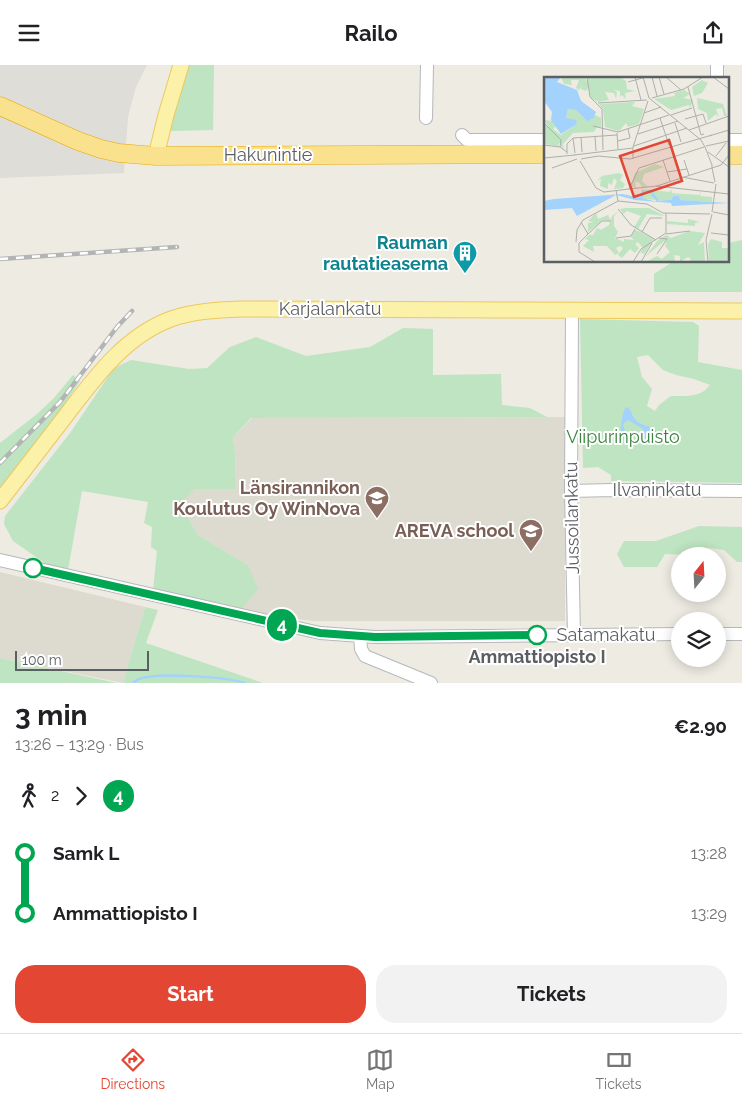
<!DOCTYPE html>
<html lang="en">
<head>
<meta charset="utf-8">
<style>
	:root { --surface:#fff; --page:#f2f2f2; --text:#202124; --muted:#757577; --line:#e0e0e0; --accent:#e34632 }
	body { margin:0; font-family:Raleway,sans-serif; background:var(--page); color:var(--text); height:100vh; display:flex; flex-direction:column; font-size:19px; white-space:nowrap }
	* { box-sizing:border-box; margin:0 }
	p { font-size:16px; color:var(--muted) }
	.icon { flex:none; width:28px; height:28px; fill:none; stroke:currentColor; stroke-width:2; stroke-linecap:round; stroke-linejoin:round }
	.map { position:relative; height:618px; overflow:hidden }
	.panel { display:flex; flex-direction:column; background:var(--surface); flex:1 }
	.panel>* { flex:none }
	.badge { padding:0 10px; border-radius:16px; font-size:18px; line-height:32px }
	.needle { width:32px; rotate:18deg }
	.tools { position:absolute; left:671px; top:482px; display:grid; gap:10px }
	.tools a { display:grid; place-items:center; width:55px; height:55px; border-radius:50%; background:var(--surface); box-shadow:0 2px 12px #0003; font-size:25px }
	.scale { position:absolute; left:15px; bottom:12px; width:134px; box-sizing:border-box; padding-left:5px; border:2px solid #5b5e63; border-top:0; font-size:14px; line-height:18px; white-space:nowrap; color:#5b5e63; -webkit-text-stroke:4px #fff; paint-order:stroke }
	.map>.badge { position:absolute; translate:-50% -50%; box-shadow:0 0 0 2px #fff }
	.legs { display:flex; align-items:center; gap:8px; height:55px; padding:0 15px; font-size:16px }
	.legs p { margin-inline-start:auto }
	.headline { display:flex; align-items:center; justify-content:space-between; height:85px; padding:0 15px }
	h1 { font-size:28px; font-weight:700; line-height:38px }
	.action { display:flex; gap:10px; margin-top:auto; padding:10px 15px }
	.action a { flex:1; height:58px; border-radius:20px; background:var(--accent); color:#fff; font-size:20px; font-weight:700; line-height:58px; text-align:center }
	.action a+a { background:var(--page); color:var(--text) }
	ul { padding:0 15px; list-style:none }
	li { display:flex; align-items:center; gap:18px; height:60px; font-size:19px }
	li i { display:grid; place-items:center; width:8px; height:100%; margin:0 6px; background:currentColor }
	li i::after { content:''; width:12px; height:12px; margin:-6px; border:4px solid; border-radius:50%; background:var(--surface) }
	li p { margin-inline-start:auto }
	li:first-child i { background:linear-gradient(#0000 50%,currentColor 0) }
	li:last-child i { background:linear-gradient(currentColor 50%,#0000 0) }
	header { display:flex; justify-content:space-between; align-items:center; height:65px; padding:0 15px; background:var(--surface); font-size:22px; font-weight:700 }
	.tab-bar { display:flex; justify-content:space-around; align-items:center; height:70px; border-top:1px solid var(--line); background:var(--surface); font-size:14px; color:var(--muted) }
	.tab-bar a { display:grid; justify-items:center; gap:2px }
	.tab-bar .current { color:var(--accent) }
	.map>svg:first-child { display:block }
</style>
</head>
<body>
<header><svg class="icon" aria-label="menu" viewBox="0 0 24 24"><path d="M4 6h16M4 12h16M4 18h16"/></svg>Railo<svg class="icon" aria-label="share" viewBox="0 0 24 24"><path d="M12 15V3M7 8l5-5 5 5M5 13v7h14v-7"/></svg></header>
<div class="map">
<svg width="742" height="618" viewBox="0 0 742 618">
	<rect width="100%" height="100%" fill="#edebe2"/>
	<polygon fill="#deddd7" points="0,0 147,0 136,22 128,52 124,108 0,113"/>
	<g fill="#dddad0">
		<polygon points="565,352 565,556 313,556 240,546 248,500 198,470 180,437 195,424 235,424 235,389 233,372 252,353"/>
		<polygon points="0,507 145,542 123,618 0,593"/>
	</g>
	<g fill="#bfe4c1" fill-rule="evenodd">
		<polygon points="187,0 214,0 213,65 171,66 168,63"/>
		<polygon points="742,175 742,227 654,227 654,209 674,196 728,196 728,178"/>
		<path d="M580,254L693,257L699,261L698,297L742,305V418L611,416V410L598,402L583,403ZM648,290L663,305L676,310L694,314L710,320C701,333 684,331 671,331L659,340L655,346L647,341L652,324L642,312L637,292Z"/>
		<polygon points="403,263 433,264 433,310 501,309 502,340 530,343 547,352 251,353 233,372 235,389 235,424 195,424 180,438 198,470 248,500 258,524 240,546 153,525 157,486 151,482 152,462 144,458 148,437 82,426 68,505 46,499 13,476 4,459 5,451 70,368 114,303 131,295 189,304 207,303 230,282 256,272 306,291 370,282"/>
		<polygon points="73,310 80,316 54,355 0,422 0,378 37,349 54,333"/>
		<polygon points="699,461 742,462 742,497 737,497 724,485 701,482 688,490 665,489 657,502 624,502 617,489 624,476 656,476"/>
		<polygon points="145,542 158,545 146,578 263,618 123,618"/>
		<polygon points="0,593 117,618 0,618"/>
	</g>
	<path fill="#a3d2fc" fill-rule="evenodd" d="M627,342C632,346 631,348 634,353C639,360 647,361 655,363L656,366L655,369C649,371 642,376 636,377C614,381 621,355 625,343ZM628,355L643,364L644,372C636,375 632,375 626,371L623,359Z"/>
	<g fill="none" stroke-linecap="round" stroke-linejoin="round">
		<path stroke="#a3d2fc" stroke-width="2.5" d="M133,618C134,617 138,614 139,614C157,607 227,612 245,618"/>
		<defs>
			<g id="minor">
				<polyline points="717,0 717,14"/>
				<polyline points="426,53 427,0"/>
				<polyline points="462,70 467,75 546,75"/>
				<polyline points="728,75 742,75"/>
				<polyline points="572,246 571,426 574,570"/>
				<polyline points="571,426 612,425 742,426"/>
				<polyline points="0,495 320,568 375,572 680,569"/>
				<polyline points="718,569 742,569"/>
				<polyline points="360,571 361,584 365,591 431,618"/>
			</g>
			<g id="major">
				<polyline points="156,91 166,50 181,0"/>
				<path d="M0,436C20,410 40,384 61,357C91,318 122,272 171,254C193,246 218,245 242,244L742,246"/>
			</g>
			<g id="highway">
				<polyline points="0,41 78,76 101,84 119,88 156,91 546,89"/>
				<polyline points="728,90 742,90"/>
			</g>
		</defs>
		<use href="#minor" stroke="#b5b8bc" stroke-width="14"/>
		<use href="#major" stroke="#ecc95c" stroke-width="17"/>
		<use href="#highway" stroke="#e8a907" stroke-width="19"/>
		<use href="#minor" stroke="#fff" stroke-width="12"/>
		<use href="#major" stroke="#fcf1a8" stroke-width="15"/>
		<use href="#highway" stroke="#f9e18d" stroke-width="18"/>
		<defs>
			<g id="rail">
				<polyline points="0,194 177,182"/>
				<polyline points="0,398 60,337 117,262 132,246"/>
			</g>
		</defs>
		<use href="#rail" stroke="#b3b4b4" stroke-width="4.5"/>
		<use href="#rail" stroke="#fff" stroke-width="2.5" stroke-dasharray="8" stroke-linecap="butt"/>
	</g>
	<g fill="none" stroke-linecap="round" stroke-linejoin="round">
		<defs>
			<polyline id="line-1" points="33,503 320,568 375,572 537,570"/>
		</defs>
		<use href="#line-1" stroke="#fff" stroke-width="11"/>
		<use href="#line-1" stroke="#00a651" stroke-width="8"/>
	</g>
	<defs>
		<symbol id="building-pin" viewBox="-11 -11 22 30"><path d="M0 17L-7.5 6A9.5 9.5 0 1 1 7.5 6Z" fill="#0f9aa8" stroke="#fff"/><path d="M-4-6H4V6H1V3H-1V6H-4ZM-2.5-4.3h1.7v1.8h-1.7ZM.8-4.3h1.7v1.8H.8ZM-2.5-1h1.7V.8h-1.7ZM.8-1h1.7V.8H.8Z" fill="#fff"/></symbol>
		<symbol id="school-pin" viewBox="-11 -11 22 30"><path d="M0 17L-7.5 6A9.5 9.5 0 1 1 7.5 6Z" fill="#8d6e63" stroke="#fff"/><path d="M0-5L7-2L0 1L-7-2ZM-4 1L0 2.5L4 1V4Q0 6-4 4Z" fill="#fff"/></symbol>
	</defs>
	<g fill-rule="evenodd">
		<use href="#building-pin" x="451" y="174" width="28" height="38"/>
		<use href="#school-pin" x="363" y="419" width="28" height="38"/>
		<use href="#school-pin" x="517" y="452" width="28" height="38"/>
	</g>
	<g fill="#fff" stroke="#00a651" stroke-width="2.5">
		<circle cx="33" cy="503" r="9"/>
		<circle cx="537" cy="570" r="9"/>
	</g>
	<g text-anchor="middle" stroke-width="4" stroke-linejoin="round" paint-order="stroke">
		<g font-size="18" fill="#5b5e63" stroke="#fff">
			<text x="268" y="96">Hakunintie</text>
			<text x="330" y="250">Karjalankatu</text>
			<text x="657" y="431">Ilvaninkatu</text>
			<text transform="translate(572 453) rotate(-91)" y="6">Jussoilankatu</text>
			<text x="606" y="576">Satamakatu</text>
		</g>
		<g font-size="18" font-weight="bold" fill="#0d838f" stroke="#fff" text-anchor="end">
			<text x="448" y="184">Rauman<tspan x="448" dy="21">rautatieasema</tspan></text>
		</g>
		<g font-size="18" fill="#38843e" stroke="#fff">
			<text x="623" y="378">Viipurinpuisto</text>
		</g>
		<g font-size="18" font-weight="bold" fill="#785e54" stroke="#fff" text-anchor="end">
			<text x="360" y="429">Länsirannikon<tspan x="360" dy="21">Koulutus Oy WinNova</tspan></text>
			<text x="514" y="472">AREVA school</text>
		</g>
		<g font-size="18" font-weight="bold" fill="#5b5e63" stroke="#fff">
			<text x="537" y="598">Ammattiopisto I</text>
		</g>
	</g>
	<g transform="translate(544 12)">
		<rect width="185" height="185" fill="#edebe2"/>
		<path d="M17,0H42V6L44,0H75L82,4L83,12L91,14L81,16L82,22L78,18L76,20V14L69,13L73,15L72,22L70,16L61,15L65,23L54,25L47,21L44,11L42,14L37,12L38,9L35,13L32,11L35,3H27L28,8L20,7ZM158,3L164,6L158,16L150,19L148,10ZM140,13L146,17L139,21L149,23L146,31L145,28L127,33L110,22L131,19L130,16ZM153,21L179,27L183,39H180L178,31L172,32L175,41L172,37L164,44L163,36L154,32ZM91,25L88,29L100,32L95,47L84,50L82,46L75,54L61,50L59,32L55,27ZM24,32L32,33L41,42L48,43L51,38L57,41V50H53L50,55L29,56L19,67L20,73L0,43L8,44L17,52L16,55L12,49L9,52L17,58L33,47L22,41ZM0,46L16,63L14,69L0,67ZM111,87L120,90L100,97L98,104L104,110H98L95,105H91L92,111L87,110L91,96ZM75,96L79,98L76,103L81,107L79,111L70,112L73,104L70,101L68,108L64,106V112L56,109L57,102L53,104L58,99ZM97,112L126,115L127,112L128,116L155,118L157,115L156,119L168,120V116V125L135,123V119L125,124L88,121L89,118L98,117ZM82,131H105L121,139L103,137L94,152L90,150L97,139L83,134L79,137L76,132ZM75,134L70,139V149L74,155L71,161L80,165V162L90,163L87,160L91,153L97,155L110,162L100,177L96,175L99,171L94,165L91,167L95,171L91,176L86,172L78,181L74,178L79,171L76,169L72,171L75,176L71,178L63,169H49L50,175L39,169L45,163L41,162L45,158H49L53,151L57,153L65,148L68,139ZM52,136L54,142L64,138L67,144L59,143L44,155V146L50,145L44,144ZM144,142L156,145L151,146V149L123,147V144L144,146ZM146,154L161,156L154,168L160,165L161,185H144L147,182L144,180L136,185V179L130,178L131,185H102L113,179L118,182L126,175L121,169L123,162L102,179L114,163L122,158L127,161ZM167,162L178,165V171H185V185H165L164,167Z" fill="#bfe4c1"/>
		<path d="M0,0H17L13,5L33,13L37,24L52,35L49,42L43,44L32,33L24,32L22,41L32,43L33,47L17,57L7,43L8,35L0,24ZM79,117L110,124L127,123L130,119H135L136,123L185,126L128,129L127,126L91,123L72,118L33,139L28,131L0,133V124L10,122Z" fill="#a3d2fc"/>
		<path fill="none" stroke="#a3d2fc" stroke-width="2.5" d="M97,121L99,116L106,114L114,124"/>
		<path fill="none" stroke="#afafab" stroke-width="1" d="M43,0L46,20L58,32L59,73M91,0L97,23M99,0L105,21M108,0L113,19M115,0L120,17M122,0L137,13M169,0L185,12M84,5L102,0M144,10L157,58L160,57M105,21L157,63L161,70M108,21L140,12L159,0M54,26L103,23M100,36L117,30M127,38L148,31M116,41L125,68M141,42L159,37L162,46M0,46L17,63L16,70M131,46L137,65M49,49L74,55L125,38M145,53L185,39M73,56L74,72M94,57L134,44M51,59L52,74M165,59L185,53M37,60L38,75M29,61L31,76M74,64L86,61L84,52M0,68L16,70L23,75M90,69L143,51M162,69L185,64M161,70L168,88M164,75L185,90M23,77V67L29,61L73,58M30,78L89,71M172,79L182,66M0,81L31,78M37,82L54,79L86,82L168,58M89,82V70L104,24M119,83L126,104M140,83L145,98M36,84L52,111L60,115L85,112L95,91L160,70M8,91L33,82M123,95L143,92M138,100L170,106M171,105L168,91L177,88L185,78M112,109L185,117M85,112L113,109L168,91V88M72,113L74,124L103,127L119,136L166,137M74,132L87,148L112,163M168,135L172,107M169,135L185,138M37,145L44,157L35,166V175L51,185M98,155L106,141H118M167,156L185,158M44,157L58,144H67M122,157L146,154M72,161L87,159L91,152M32,165L33,153L39,143L74,124M113,177L123,162L115,161M89,185L97,172L122,156V136M97,185L108,166M164,185L162,163L168,137"/>
		<path fill="#e34632" fill-opacity="0.15" stroke="#e34632" stroke-width="2.5" d="M125,63L138,104L90,120L76,79Z"/>
		<rect width="185" height="185" fill="none" stroke="#5b5e63" stroke-width="2.5"/>
	</g>
</svg>
<div class="tools">
<a><svg class="needle" viewBox="-14 -14 28 28"><path d="M0-13l5 13h-10z" fill="#e53935"/><path d="M0 13l5-13h-10z" fill="#757577"/></svg></a>
<a><svg class="icon" aria-label="layers" viewBox="0 0 24 24"><path d="M12 4l9 5-9 5-9-5zM3 14l9 5 9-5"/></svg></a>
</div>
<div class="scale">100 m</div>
<b class="badge" style="left:282px;top:560px;background:#00a651;color:#fff">4</b>
</div>
<section class="panel">
<div class="headline"><div><h1>3 min</h1><p>13:26 – 13:29 · Bus</p></div><b>€2.90</b></div>
<div class="legs"><svg class="icon" aria-label="walk" viewBox="0 0 24 24"><circle cx="13" cy="4" r="2"/><path d="M13 8l-2 6 4 7M11 14l-3 7M7 12l3-4h3l4 4"/></svg>2<svg class="icon" aria-label="forward" viewBox="0 0 24 24"><path d="M9 5l7 7-7 7"/></svg><b class="badge" style="background:#00a651;color:#fff">4</b></div>
<ul>
<li><i style="color:#00a651"></i><b>Samk L</b><p>13:28</p></li>
<li><i style="color:#00a651"></i><b>Ammattiopisto I</b><p>13:29</p></li>
</ul>
<div class="action"><a>Start</a><a>Tickets</a></div>
</section>
<nav class="tab-bar">
<a class="current"><svg class="icon" aria-label="directions" viewBox="0 0 24 24"><path d="M12 3l9 9-9 9-9-9zM9 14v-3h6M13 9l2 2-2 2"/></svg>Directions</a>
<a><svg class="icon" aria-label="map" viewBox="0 0 24 24"><path d="M3 6l6-2 6 2 6-2v14l-6 2-6-2-6 2zM9 4v14M15 6v14"/></svg>Map</a>
<a><svg class="icon" aria-label="tickets" viewBox="0 0 24 24"><path d="M3 7h18v10H3zM15 7v10"/></svg>Tickets</a>
</nav>
</body>
</html>
